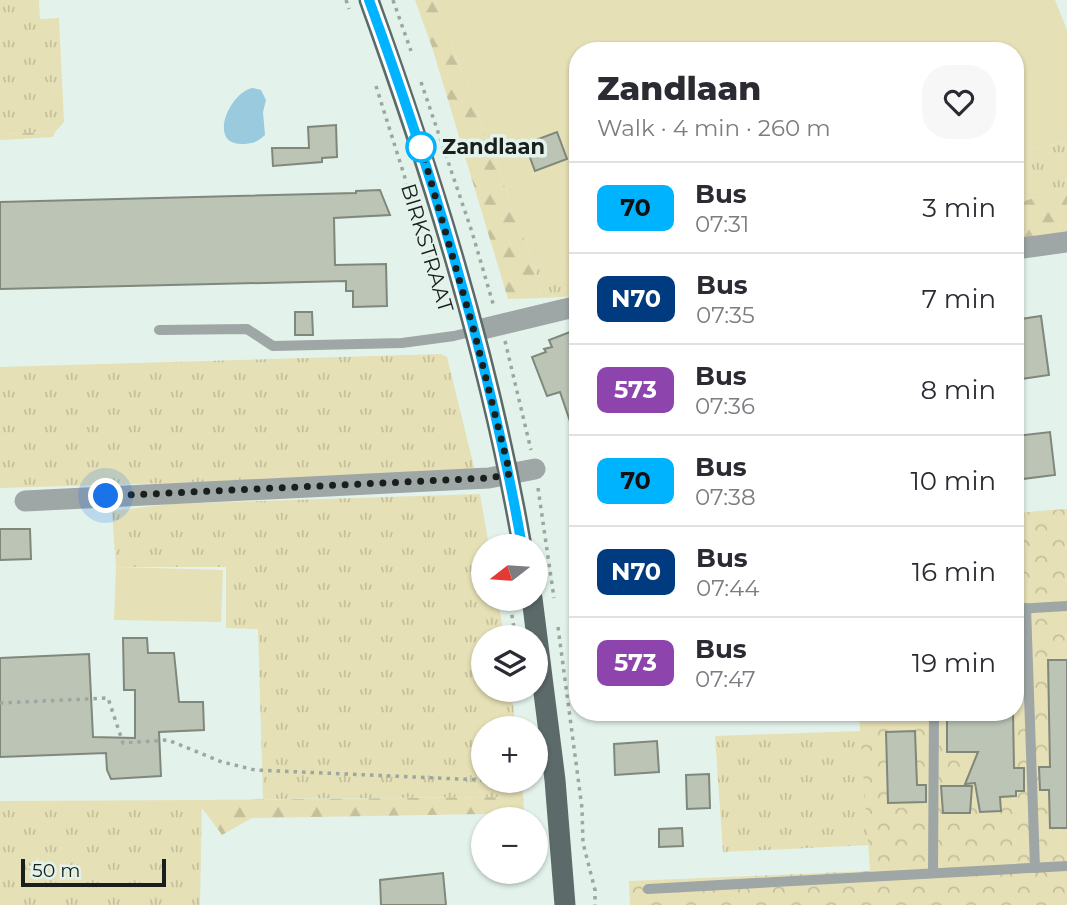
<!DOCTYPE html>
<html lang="en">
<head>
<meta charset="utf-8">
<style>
	:root { --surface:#fff; --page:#f7f7f7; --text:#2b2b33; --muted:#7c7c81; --line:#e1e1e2 }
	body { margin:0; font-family:Montserrat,sans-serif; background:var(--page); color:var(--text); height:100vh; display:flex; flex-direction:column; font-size:26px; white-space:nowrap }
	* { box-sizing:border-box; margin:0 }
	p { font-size:23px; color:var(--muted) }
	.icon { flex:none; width:38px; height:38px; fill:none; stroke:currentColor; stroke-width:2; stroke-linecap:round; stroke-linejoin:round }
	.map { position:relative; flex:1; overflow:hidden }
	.sheet { position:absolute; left:569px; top:42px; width:455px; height:679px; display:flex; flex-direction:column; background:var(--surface); border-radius:28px; box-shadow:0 2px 5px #0004 }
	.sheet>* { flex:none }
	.badge { padding:0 14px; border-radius:10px; font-size:24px; line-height:46px }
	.needle { width:46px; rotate:253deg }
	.buttons { position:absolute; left:471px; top:534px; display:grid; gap:14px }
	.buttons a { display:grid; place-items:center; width:77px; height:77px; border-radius:50%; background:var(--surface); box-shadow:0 2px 5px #0004; font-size:35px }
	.scale { position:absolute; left:21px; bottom:18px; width:145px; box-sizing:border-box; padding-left:7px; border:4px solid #191f1c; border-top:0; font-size:19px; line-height:24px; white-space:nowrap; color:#191f1c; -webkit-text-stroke:5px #e3f3eb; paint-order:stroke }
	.you { position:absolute; width:35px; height:35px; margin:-18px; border:5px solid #fff; border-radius:50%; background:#1a73e8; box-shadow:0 0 0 10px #1a73e833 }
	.map>.badge { position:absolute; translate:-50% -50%; box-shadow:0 0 0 4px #fff }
	.round { display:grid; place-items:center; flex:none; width:74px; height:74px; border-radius:28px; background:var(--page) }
	.summary { display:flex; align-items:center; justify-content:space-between; height:119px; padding:0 28px }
	h1 { font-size:33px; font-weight:800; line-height:52px }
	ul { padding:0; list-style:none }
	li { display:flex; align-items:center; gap:21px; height:91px; padding:0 28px; border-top:2px solid var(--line) }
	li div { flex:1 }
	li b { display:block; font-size:26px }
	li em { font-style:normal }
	li .badge { min-width:77px; font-weight:700; text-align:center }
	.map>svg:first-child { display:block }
</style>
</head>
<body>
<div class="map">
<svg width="1067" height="905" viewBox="0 0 1067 905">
	<defs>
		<pattern id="grass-tufts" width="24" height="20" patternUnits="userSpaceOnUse" patternTransform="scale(1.75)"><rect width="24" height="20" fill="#e6e0b6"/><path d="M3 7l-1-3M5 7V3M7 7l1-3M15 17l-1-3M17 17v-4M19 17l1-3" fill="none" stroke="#c5c09c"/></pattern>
		<pattern id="forest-firs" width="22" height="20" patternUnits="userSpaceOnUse" patternTransform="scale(1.75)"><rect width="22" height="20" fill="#e6e0b6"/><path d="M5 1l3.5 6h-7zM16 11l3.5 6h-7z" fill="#c5c09c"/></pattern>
		<pattern id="park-crowns" width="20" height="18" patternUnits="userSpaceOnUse" patternTransform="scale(1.75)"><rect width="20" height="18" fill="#e6e0b6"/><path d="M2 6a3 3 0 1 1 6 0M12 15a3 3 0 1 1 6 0" fill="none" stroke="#c5c09c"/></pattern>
	</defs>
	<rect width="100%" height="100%" fill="#e3f3eb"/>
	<g fill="url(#grass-tufts)">
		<polygon points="0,0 39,0 40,19 59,18 64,122 55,132 0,134"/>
		<polygon points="1067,141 1067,187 1015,204 1015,153"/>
		<polygon points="577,254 577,296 542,298 533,262"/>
		<polygon points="441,354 447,357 475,471 272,480 0,488 0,367"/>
		<polygon points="480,494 489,546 483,546 483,598 498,599 504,637 483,637 483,690 511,690 516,728 483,728 483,780 522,781 523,797 263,799 258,629 226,628 226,567 116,567 112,511 170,504"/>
		<polygon points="1067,509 1067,836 861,731 870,845 723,852 715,736 860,731 859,712 1015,712 1015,513"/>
		<polygon points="202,800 200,905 0,905 0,801"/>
	</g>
	<g fill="url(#forest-firs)">
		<polygon points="415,0 435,0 533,262 542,298 508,299 432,47"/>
		<polygon points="55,132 53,137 0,140 0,134"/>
		<polygon points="1067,187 1067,242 1015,257 1015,204"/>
		<polygon points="523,797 525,819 488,819 486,814 252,818 222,835 202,808 202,800"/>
	</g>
	<polygon fill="url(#park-crowns)" points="1067,509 1067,905 630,905 629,881 870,871 859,712 1015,712 1015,513"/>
	<g fill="#e6e0b6">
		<polygon points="435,0 1055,0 1067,30 1067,141 1015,153 1015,51 578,51 577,254 533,262"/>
		<polygon points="116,567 223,570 221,622 114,620"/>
	</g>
	<path fill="#9acade" d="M253,88L261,90L266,100L263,112L265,135C257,142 254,143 245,144C205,147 230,91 253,88Z"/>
	<g fill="#bcc4b6" stroke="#80877b" stroke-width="2">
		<polygon points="336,125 337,157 322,158 322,162 273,166 272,148 309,148 308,127"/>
		<polygon points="557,132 567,159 535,171 525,144"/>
		<polygon points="380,190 390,215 334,218 335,265 386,264 387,306 353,307 353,291 346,291 346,281 0,289 0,202 356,193 356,191"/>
		<polygon points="295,312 312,312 313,335 295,335"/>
		<polygon points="1041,316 1049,375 1021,379 1015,320"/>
		<polygon points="578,329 578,435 575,436 560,392 547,396 532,357 546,352 544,349 552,347 549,340"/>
		<polygon points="1050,432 1055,475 1015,480 1015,436"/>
		<polygon points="0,529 30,529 31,559 0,560"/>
		<polygon points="123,638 147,638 148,653 174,653 179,702 203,702 204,730 159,732 161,776 111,779 107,770 106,753 0,757 0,658 89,654 93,737 135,738 135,690 124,690"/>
		<polygon points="1048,660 1067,660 1067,828 1050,828 1049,790 1040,790 1039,767 1050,767"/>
		<polygon points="947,712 1013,712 1014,768 1024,768 1024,791 1016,791 1016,796 1000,797 1001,811 980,812 975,783 965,784 978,752 947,752"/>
		<polygon points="915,731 917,785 926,785 926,802 888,803 886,732"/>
		<polygon points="657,741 659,772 615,775 614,744"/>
		<polygon points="709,774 710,808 687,809 686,775"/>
		<polygon points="941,786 972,786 970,813 943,813"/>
		<polygon points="682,828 683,846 659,847 659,829"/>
		<polygon points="443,873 446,905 381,905 380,880"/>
	</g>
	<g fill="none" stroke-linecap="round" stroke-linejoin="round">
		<g stroke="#9ba7a1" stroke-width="3.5" stroke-dasharray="3.5 5" stroke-linecap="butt">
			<polyline points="346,0 349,9"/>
			<polyline points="393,0 411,51"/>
			<polyline points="421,82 472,232 494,307"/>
			<polyline points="376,86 441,292"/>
			<polyline points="505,341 531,450"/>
			<polyline points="538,488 554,598"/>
			<polyline points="509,598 515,634"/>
			<polyline points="558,627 582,808 583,843 595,890 595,905"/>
			<polyline points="0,703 108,698 123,743 168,740 222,762 255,770 483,780"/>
			<polyline points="487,780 537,782"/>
		</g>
		<g stroke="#9ea6a6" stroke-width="10">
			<polyline points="159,330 247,329 273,346 402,343 454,336 474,331"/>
			<polyline points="1026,608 1035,868"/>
			<polyline points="1015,609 1067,606"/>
			<polyline points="933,872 934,712"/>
			<polyline points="648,889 1067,866"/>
		</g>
		<g stroke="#9ea6a6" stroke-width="21">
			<polyline points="1015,249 1067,242"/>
			<polyline points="474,331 578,306"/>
			<polyline points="25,501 489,478 535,469"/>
		</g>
		<g stroke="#5c6b6a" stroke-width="21">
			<path d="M369,0C433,177 490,361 522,546"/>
			<polyline points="532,598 555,780 565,905"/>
		</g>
	</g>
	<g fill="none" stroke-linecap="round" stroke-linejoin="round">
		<defs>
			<path id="line" d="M369,0C433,175 490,362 522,546"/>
		</defs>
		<use href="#line" stroke="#fff" stroke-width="16"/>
		<use href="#line" stroke="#00b3ff" stroke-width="10"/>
		<polyline stroke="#191f1c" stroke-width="7" stroke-dasharray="0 12.6" points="106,496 489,478 510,474 474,331 421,147"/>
	</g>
	<circle fill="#fff" stroke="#00b3ff" stroke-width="3.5" cx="421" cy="147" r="14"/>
	<g text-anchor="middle" stroke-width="7" stroke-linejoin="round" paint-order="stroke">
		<g font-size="21" font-weight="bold" fill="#191f1c" stroke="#e3f3eb" text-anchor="start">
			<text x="442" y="154">Zandlaan</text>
		</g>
		<g font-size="21" fill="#191f1c" stroke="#e3f3eb">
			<text transform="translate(427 248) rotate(73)" y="7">BIRKSTRAAT</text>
		</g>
	</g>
</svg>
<div class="buttons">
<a><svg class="needle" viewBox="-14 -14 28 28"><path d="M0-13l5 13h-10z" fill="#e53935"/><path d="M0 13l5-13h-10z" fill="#7c7c81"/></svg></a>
<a><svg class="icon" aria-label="layers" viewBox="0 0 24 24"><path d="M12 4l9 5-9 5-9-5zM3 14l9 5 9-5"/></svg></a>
<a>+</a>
<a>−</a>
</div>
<div class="scale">50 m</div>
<div class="you" style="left:106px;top:496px"></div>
<section class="sheet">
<div class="summary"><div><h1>Zandlaan</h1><p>Walk · 4 min · 260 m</p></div><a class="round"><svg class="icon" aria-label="heart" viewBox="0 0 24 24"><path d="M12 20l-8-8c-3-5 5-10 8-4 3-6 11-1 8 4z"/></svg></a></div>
<ul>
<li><span class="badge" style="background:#00b3ff;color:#111">70</span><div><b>Bus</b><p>07:31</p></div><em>3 min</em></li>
<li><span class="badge" style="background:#003b80;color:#fff">N70</span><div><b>Bus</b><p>07:35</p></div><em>7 min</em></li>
<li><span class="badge" style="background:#8e44ad;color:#fff">573</span><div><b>Bus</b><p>07:36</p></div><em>8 min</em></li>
<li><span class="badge" style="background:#00b3ff;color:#111">70</span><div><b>Bus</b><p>07:38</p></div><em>10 min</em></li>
<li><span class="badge" style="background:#003b80;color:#fff">N70</span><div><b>Bus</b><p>07:44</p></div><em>16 min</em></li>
<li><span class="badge" style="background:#8e44ad;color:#fff">573</span><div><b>Bus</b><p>07:47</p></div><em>19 min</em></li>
</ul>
</section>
</div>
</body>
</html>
